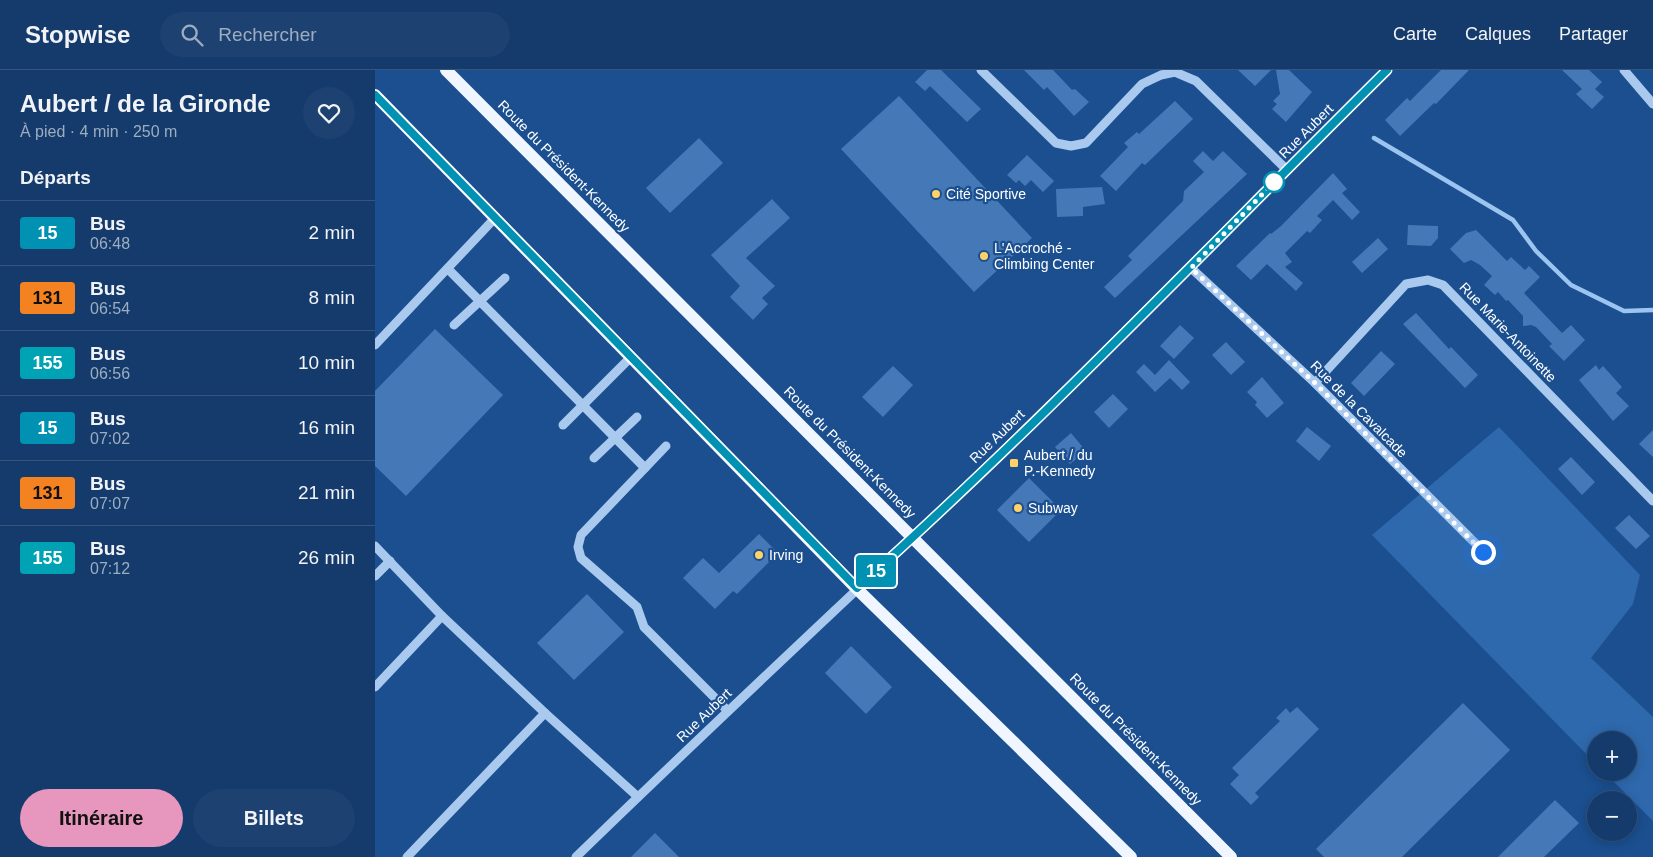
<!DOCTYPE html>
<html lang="fr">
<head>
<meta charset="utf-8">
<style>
	:root { --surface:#143b6b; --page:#1d4271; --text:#f1f3f6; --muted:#9dadc1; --line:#33557e; --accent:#e797bd }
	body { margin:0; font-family:Helvetica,sans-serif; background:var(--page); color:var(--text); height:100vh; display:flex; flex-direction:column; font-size:19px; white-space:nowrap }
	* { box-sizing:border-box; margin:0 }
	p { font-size:16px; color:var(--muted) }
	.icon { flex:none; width:28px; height:28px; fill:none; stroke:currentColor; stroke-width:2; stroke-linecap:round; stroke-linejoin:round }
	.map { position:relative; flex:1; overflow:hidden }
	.details { display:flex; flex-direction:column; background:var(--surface); width:375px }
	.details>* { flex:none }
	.badge { padding:0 10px; border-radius:4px; font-size:18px; line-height:32px }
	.tools { position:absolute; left:1212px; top:661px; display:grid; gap:10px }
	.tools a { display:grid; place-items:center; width:50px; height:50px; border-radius:50%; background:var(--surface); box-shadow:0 2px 12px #0003,0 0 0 1px var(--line); font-size:25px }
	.you { position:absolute; width:25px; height:25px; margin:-12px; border:4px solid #fff; border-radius:50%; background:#1a73e8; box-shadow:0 0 0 8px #1a73e833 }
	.map>.badge { position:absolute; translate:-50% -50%; box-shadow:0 0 0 2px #fff }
	h2 { padding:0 20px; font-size:19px; line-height:45px }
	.round { display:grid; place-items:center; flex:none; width:52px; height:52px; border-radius:26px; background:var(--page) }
	.headline { display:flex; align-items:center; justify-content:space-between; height:85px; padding:0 20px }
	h1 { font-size:24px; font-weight:800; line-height:38px }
	.cta { display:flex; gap:10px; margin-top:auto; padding:10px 20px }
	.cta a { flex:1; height:58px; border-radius:30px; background:var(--accent); color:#111; font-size:20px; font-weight:800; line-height:58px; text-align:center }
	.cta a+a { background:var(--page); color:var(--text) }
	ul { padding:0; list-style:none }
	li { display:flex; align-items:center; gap:15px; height:65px; padding:0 20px; border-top:1px solid var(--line) }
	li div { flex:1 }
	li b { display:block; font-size:19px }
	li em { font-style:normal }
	li .badge { min-width:55px; font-weight:700; text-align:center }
	header { display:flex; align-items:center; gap:30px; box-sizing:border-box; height:70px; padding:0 25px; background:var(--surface); border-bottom:1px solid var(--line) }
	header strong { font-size:24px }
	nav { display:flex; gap:28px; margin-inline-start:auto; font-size:18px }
	.search { width:350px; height:45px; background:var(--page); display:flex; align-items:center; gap:12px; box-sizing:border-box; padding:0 18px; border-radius:28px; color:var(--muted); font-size:19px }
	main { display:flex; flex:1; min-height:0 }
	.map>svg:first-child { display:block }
</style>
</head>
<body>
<header>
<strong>Stopwise</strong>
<div class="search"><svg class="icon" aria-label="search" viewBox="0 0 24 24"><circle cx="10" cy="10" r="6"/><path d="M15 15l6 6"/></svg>Rechercher</div>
<nav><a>Carte</a><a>Calques</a><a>Partager</a></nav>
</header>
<main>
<section class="details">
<div class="headline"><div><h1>Aubert / de la Gironde</h1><p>À pied · 4 min · 250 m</p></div><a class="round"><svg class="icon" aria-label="heart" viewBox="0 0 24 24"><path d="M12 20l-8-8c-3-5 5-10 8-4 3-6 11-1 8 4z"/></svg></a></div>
<h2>Départs</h2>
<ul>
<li><span class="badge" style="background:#0091b3;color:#fff">15</span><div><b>Bus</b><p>06:48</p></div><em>2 min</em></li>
<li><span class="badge" style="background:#f58220;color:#111">131</span><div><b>Bus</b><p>06:54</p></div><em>8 min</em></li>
<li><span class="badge" style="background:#00a3b4;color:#fff">155</span><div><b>Bus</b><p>06:56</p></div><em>10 min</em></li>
<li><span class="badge" style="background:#0091b3;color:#fff">15</span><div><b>Bus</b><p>07:02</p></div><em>16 min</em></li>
<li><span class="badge" style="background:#f58220;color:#111">131</span><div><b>Bus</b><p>07:07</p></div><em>21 min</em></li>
<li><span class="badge" style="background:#00a3b4;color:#fff">155</span><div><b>Bus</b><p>07:12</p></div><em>26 min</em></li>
</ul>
<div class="cta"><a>Itinéraire</a><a>Billets</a></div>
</section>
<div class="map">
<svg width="1278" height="787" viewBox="0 0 1278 787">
	<rect width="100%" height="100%" fill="#1b4f8f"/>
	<polygon fill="#2e69ad" points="1124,357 1265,505 1258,534 1216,588 1278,647 1278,751 1230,703 1254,702 1254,670 1221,670 1221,694 997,465"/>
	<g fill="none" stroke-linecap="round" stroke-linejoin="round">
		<polyline stroke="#9cc4f0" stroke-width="4.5" points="999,68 1138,150 1161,181 1196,215 1249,241 1278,240"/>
	</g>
	<g fill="#4478b7">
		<polygon points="552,0 566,0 606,39 592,52 555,16 550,21 540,12"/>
		<polygon points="649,0 678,0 697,20 700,19 714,32 699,46 672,17 669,20"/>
		<polygon points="863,0 896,0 880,16"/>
		<polygon points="901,0 914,0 937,22 911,52 897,39 902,34 898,31 905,24"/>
		<polygon points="1066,0 1094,0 1061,34 1059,33 1025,66 1010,50 1032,28 1035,31"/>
		<polygon points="1187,0 1214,0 1227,12 1220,19 1229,27 1217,39 1201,24 1207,19"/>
		<polygon points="524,26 657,168 599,222 466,79"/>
		<polygon points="800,31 818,49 770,95 767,93 741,121 725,106 753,77 749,73 762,62 764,64"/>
		<polygon points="324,68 348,93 295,143 271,118"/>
		<polygon points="828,81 838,91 848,81 872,104 740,228 729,217 757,190 753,186 808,131 809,121 829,102 818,91"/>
		<polygon points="652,85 679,111 668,122 656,110 650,116 644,110 641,113 632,105"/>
		<polygon points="958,103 972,119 967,123 985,142 977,150 958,130 942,146 947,150 935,163 932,161 910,183 917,192 910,197 928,213 921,221 892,194 876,210 861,196 895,163 896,164 906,156"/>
		<polygon points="727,117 730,134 708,137 708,146 682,147 681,119"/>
		<polygon points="397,129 415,148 371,188 400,216 387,228 393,234 378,250 355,227 365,216 336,185"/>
		<polygon points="1033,155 1063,156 1063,168 1056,176 1032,175"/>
		<polygon points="1101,160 1132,191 1136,187 1150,200 1154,196 1165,207 1149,223 1187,263 1196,255 1210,270 1189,291 1174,276 1177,274 1161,257 1156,255 1148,256 1148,246 1133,230 1131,231 1123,222 1120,225 1109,215 1117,206 1105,195 1096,190 1089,193 1075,179 1091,163"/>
		<polygon points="1003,168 1013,179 987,203 977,192"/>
		<polygon points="1041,243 1074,279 1076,277 1103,305 1090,318 1028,254"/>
		<polygon points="805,255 819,268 799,289 785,276"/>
		<polygon points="60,259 128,325 31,426 0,396 0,321"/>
		<polygon points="851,272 870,292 856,305 837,285"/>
		<polygon points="1006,281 1020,294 989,326 976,313"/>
		<polygon points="794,290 815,312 807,320 795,308 780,322 761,302 769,294 780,305"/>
		<polygon points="1221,295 1224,300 1228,296 1247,317 1241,323 1254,336 1238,351 1204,310"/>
		<polygon points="518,296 538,315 508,347 487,327"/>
		<polygon points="887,307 909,333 892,348 880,335 882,332 872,322"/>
		<polygon points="738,324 753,339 734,358 719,342"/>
		<polygon points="932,357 956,376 944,391 921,371"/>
		<polygon points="1278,360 1278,387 1264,374"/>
		<polygon points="696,363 711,381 695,394 680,377"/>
		<polygon points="1196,387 1220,412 1207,425 1183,399"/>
		<polygon points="654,408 686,440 654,472 622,440"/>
		<polygon points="1254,445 1275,466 1261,479 1240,458"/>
		<polygon points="384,464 403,483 362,524 358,521 340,539 308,508 328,488 344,503"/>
		<polygon points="212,524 249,562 199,610 162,573"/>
		<polygon points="476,576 517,617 491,644 450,603"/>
		<polygon points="1088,633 1135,680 1027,787 949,787 941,779"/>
		<polygon points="922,637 944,659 880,723 884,727 876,735 855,714 864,705 857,698 905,651 901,648 911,638 915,643"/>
		<polygon points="1180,730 1204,753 1169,787 1123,787"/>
		<polygon points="280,763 304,787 256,787"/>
	</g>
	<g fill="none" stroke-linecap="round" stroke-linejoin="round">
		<g stroke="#a9c9ee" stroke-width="9">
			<polyline points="606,0 681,73 696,76 711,73 767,14 786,5 800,2 821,11 911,99"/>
			<polyline points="1249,0 1278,34"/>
			<polyline points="816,198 940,313 1109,482"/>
			<polyline points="73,199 270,398 206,465 203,477 206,488 262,537 269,557 353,641"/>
			<polyline points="79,255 130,208"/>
			<polyline points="0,275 120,148"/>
			<polyline points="940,313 1031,214 1053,210 1068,215 1278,431"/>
			<polyline points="188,355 255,288"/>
			<polyline points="219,388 262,347"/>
			<polyline points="270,398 291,376"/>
			<polyline points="0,476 67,546 170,643 32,787"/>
			<polyline points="0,506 15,491"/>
			<polyline points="0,617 67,546"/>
			<polyline points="170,643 263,727"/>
			<path d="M201,787C312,679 425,573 539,466C700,315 854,156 1012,0"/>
		</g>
		<g stroke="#f0f6ff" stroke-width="12">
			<polyline points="71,0 856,787"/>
			<polyline points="0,25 481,518 756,787"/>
		</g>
	</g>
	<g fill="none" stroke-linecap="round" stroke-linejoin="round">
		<defs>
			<path id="line" d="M0,25L482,518C666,353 836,174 1012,0"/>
		</defs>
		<use href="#line" stroke="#fff" stroke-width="11"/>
		<use href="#line" stroke="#0091b3" stroke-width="8"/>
		<polyline stroke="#fff" stroke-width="5" stroke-dasharray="0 9" points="899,112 816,198 940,313 1108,482"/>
	</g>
	<circle fill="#fff" stroke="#0091b3" stroke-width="2.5" cx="899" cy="112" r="10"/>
	<g fill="#ffd166" stroke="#1b4f8f" stroke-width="2">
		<circle cx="561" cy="124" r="5"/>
		<circle cx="609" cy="186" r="5"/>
		<rect x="634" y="388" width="10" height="10" rx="2.5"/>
		<circle cx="643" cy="438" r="5"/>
		<circle cx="384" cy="485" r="5"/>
	</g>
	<g text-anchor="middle" stroke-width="4.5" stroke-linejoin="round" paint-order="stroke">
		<g font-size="14" fill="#fff" stroke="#1b4f8f">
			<text transform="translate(931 61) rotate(-45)" y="5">Rue Aubert</text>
			<text transform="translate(189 96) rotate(45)" y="5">Route du Président-Kennedy</text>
			<text transform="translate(1133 262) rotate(46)" y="5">Rue Marie-Antoinette</text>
			<text transform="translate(984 339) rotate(45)" y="5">Rue de la Cavalcade</text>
			<text transform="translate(622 366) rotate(-44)" y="5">Rue Aubert</text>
			<text transform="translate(475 382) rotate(45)" y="5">Route du Président-Kennedy</text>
			<text transform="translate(329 645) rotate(-44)" y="5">Rue Aubert</text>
			<text transform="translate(761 669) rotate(45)" y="5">Route du Président-Kennedy</text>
		</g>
		<g font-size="14" fill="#fff" stroke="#1b4f8f" text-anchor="start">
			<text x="571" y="129">Cité Sportive</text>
			<text x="619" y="183">L'Accroché -<tspan x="619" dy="16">Climbing Center</tspan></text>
			<text x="649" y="390">Aubert / du<tspan x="649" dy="16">P.-Kennedy</tspan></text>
			<text x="653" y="443">Subway</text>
			<text x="394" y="490">Irving</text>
		</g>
	</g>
</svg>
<div class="tools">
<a>+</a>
<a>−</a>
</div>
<div class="you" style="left:1108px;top:482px"></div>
<b class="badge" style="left:501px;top:501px;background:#0091b3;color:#fff">15</b>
</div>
</main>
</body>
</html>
